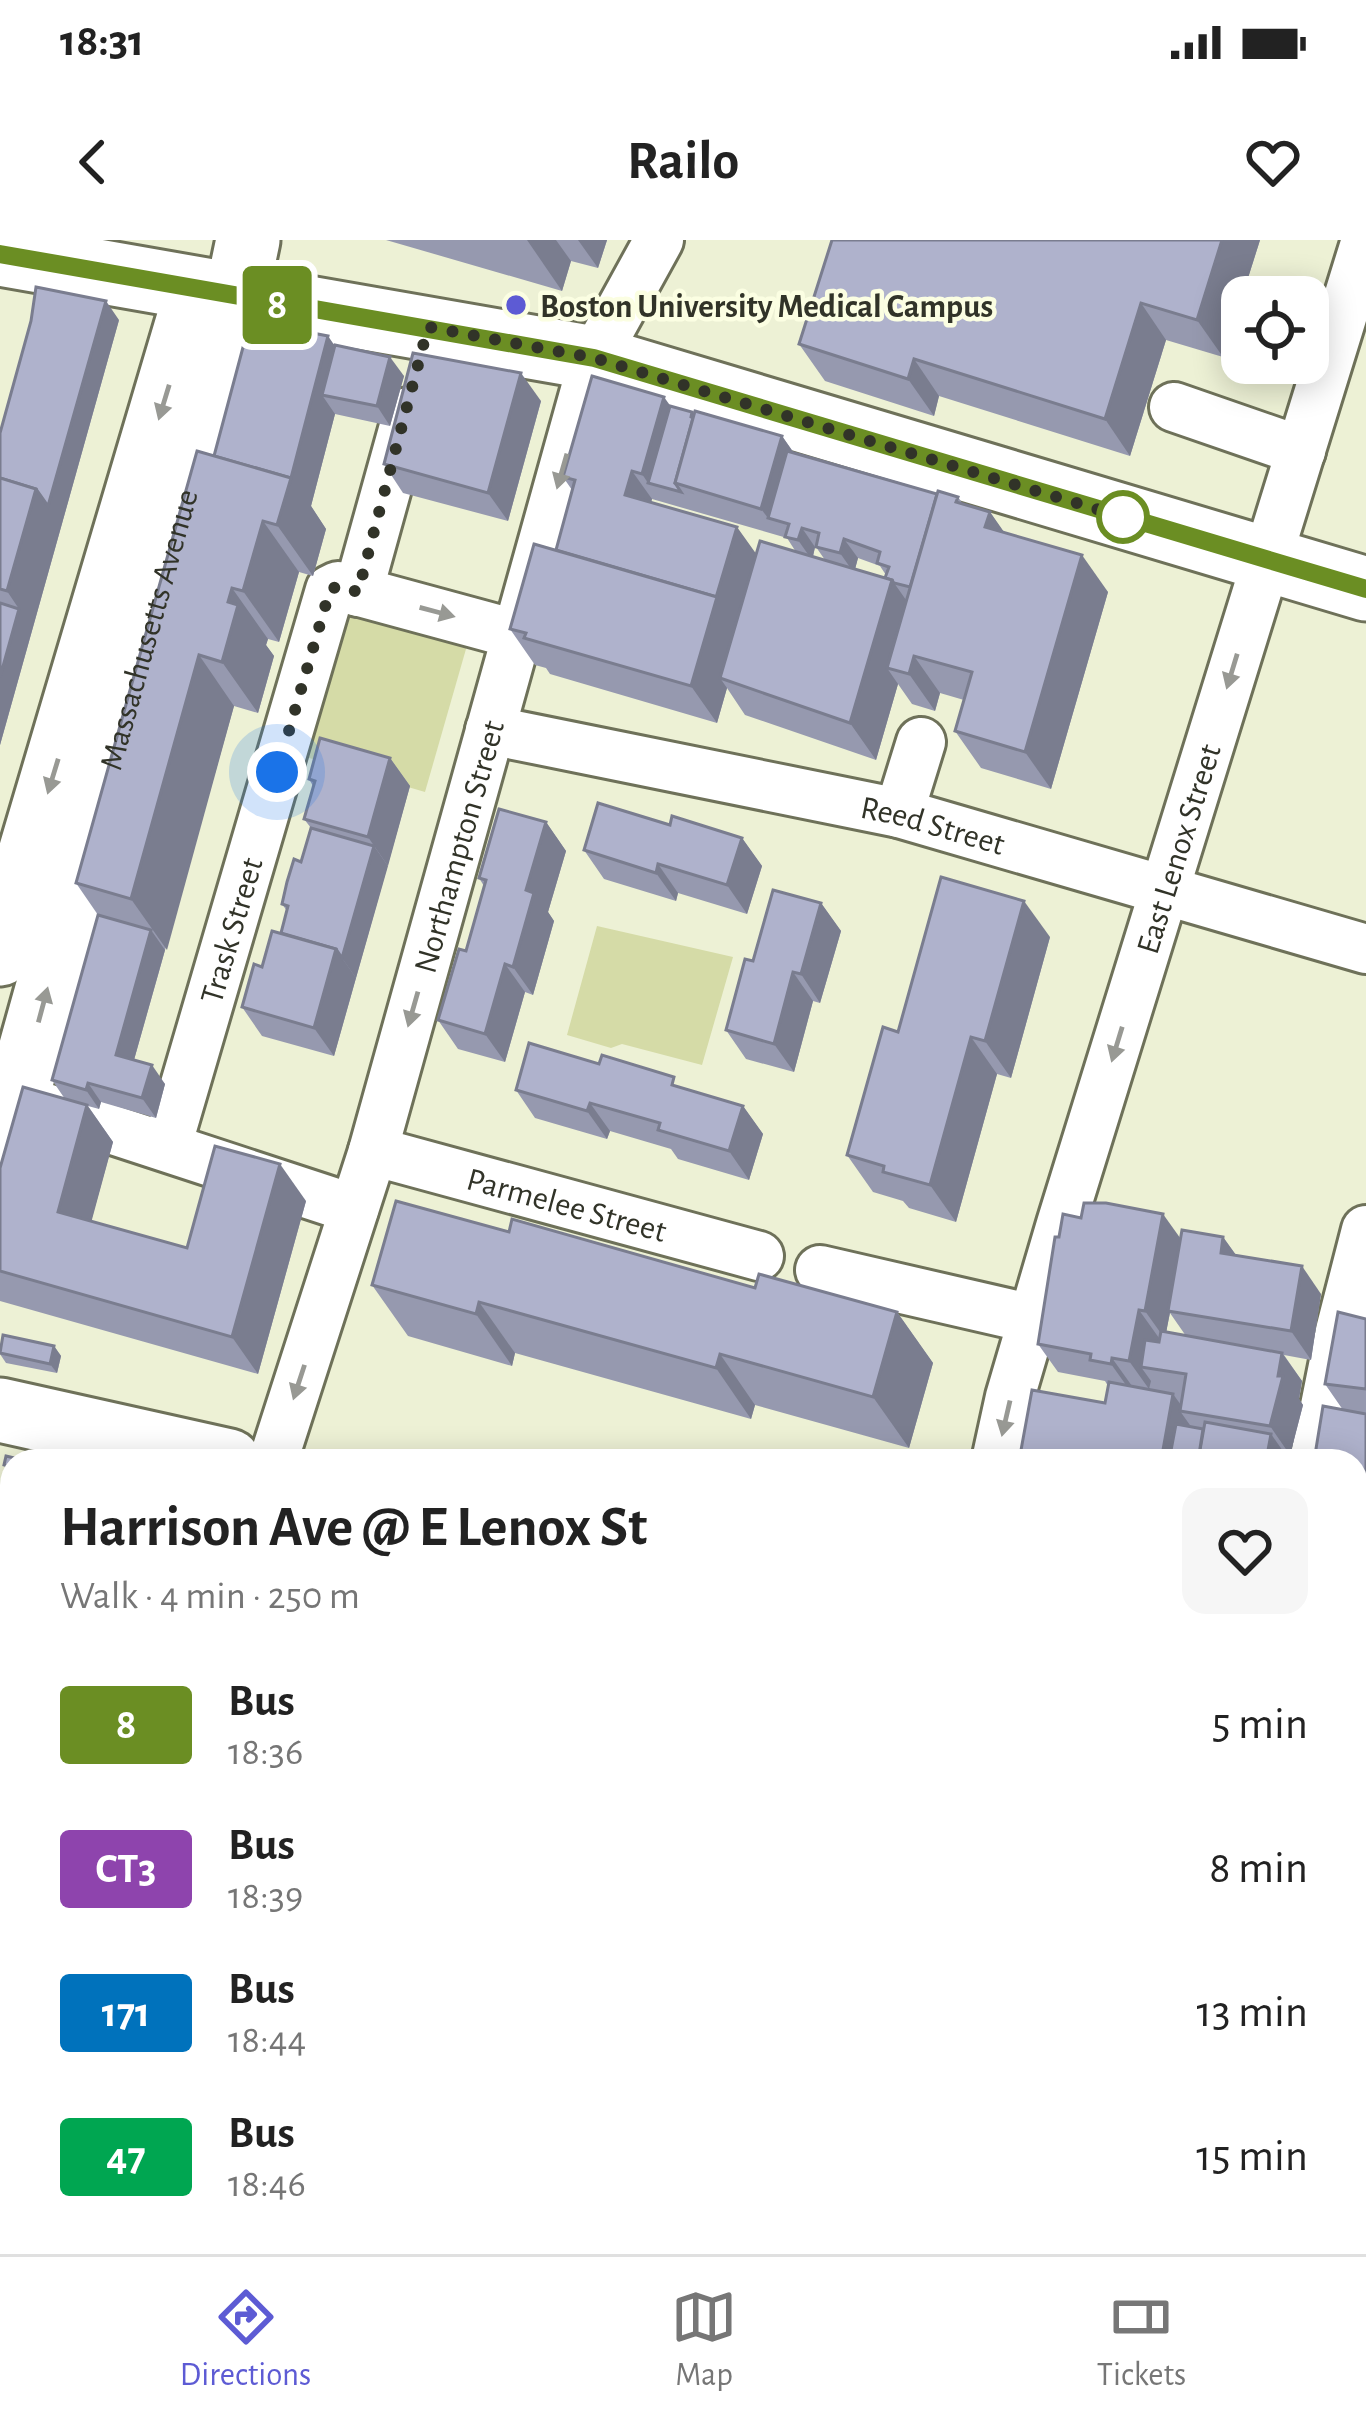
<!DOCTYPE html>
<html lang="en">
<head>
<meta charset="utf-8">
<style>
	:root { --surface:#fff; --page:#f6f6f6; --text:#222; --muted:#767676; --line:#e0e0e0; --accent:#5d5bd4 }
	body { margin:0; font-family:"Alegreya Sans",sans-serif; background:var(--page); color:var(--text); height:100vh; display:flex; flex-direction:column; font-size:45px; white-space:nowrap }
	* { box-sizing:border-box; margin:0 }
	p { font-size:39px; color:var(--muted) }
	.icon { flex:none; width:66px; height:66px; fill:none; stroke:currentColor; stroke-width:2; stroke-linecap:round; stroke-linejoin:round }
	.map { position:relative; flex:1; overflow:hidden }
	.side { position:absolute; left:0px; top:1209px; width:1368px; height:807px; display:flex; flex-direction:column; background:var(--surface); border-radius:36px 36px 0 0; box-shadow:0 6px 30px #0003 }
	.side>* { flex:none }
	.badge { padding:0 24px; border-radius:9px; font-size:42px; line-height:78px }
	.controls { position:absolute; left:1221px; top:36px; display:grid; gap:24px }
	.controls a { display:grid; place-items:center; width:108px; height:108px; border-radius:24px; background:var(--surface); box-shadow:0 6px 30px #0003; font-size:60px }
	.you { position:absolute; width:60px; height:60px; margin:-30px; border:9px solid #fff; border-radius:50%; background:#1a73e8; box-shadow:0 0 0 18px #1a73e833 }
	.map>.badge { position:absolute; translate:-50% -50%; box-shadow:0 0 0 6px #fff }
	.round { display:grid; place-items:center; flex:none; width:126px; height:126px; border-radius:24px; background:var(--page) }
	.head { display:flex; align-items:center; justify-content:space-between; height:204px; padding:0 60px }
	h1 { font-size:57px; font-weight:700; line-height:90px }
	ul { padding:0; list-style:none }
	li { display:flex; align-items:center; gap:36px; height:144px; padding:0 60px }
	li div { flex:1 }
	li b { display:block; font-size:45px }
	li em { font-style:normal }
	li .badge { min-width:132px; font-weight:700; text-align:center }
	.status { display:flex; justify-content:space-between; align-items:center; height:84px; padding:0 60px; background:var(--surface); direction:ltr }
	.status svg { height:33px; fill:currentColor }
	header { display:flex; justify-content:space-between; align-items:center; height:156px; padding:0 60px; background:var(--surface); font-size:54px; font-weight:700 }
	.dock { display:flex; justify-content:space-around; align-items:center; height:168px; border-top:3px solid var(--line); background:var(--surface); font-size:33px; color:var(--muted) }
	.dock a { display:grid; justify-items:center; gap:6px }
	.dock .active { color:var(--accent) }
	.map>svg:first-child { display:block }
</style>
</head>
<body>
<div class="status"><b>18:31</b><svg viewBox="0 0 49 12"><path d="M0 12V9h3v3zM5 12V6h3v6zM10 12V3h3v9zM15 12V0h3v12zM26 1h20v11H26zM47 4h2v5h-2z"/></svg></div>
<header><svg class="icon" aria-label="back" viewBox="0 0 24 24"><path d="M15 5l-7 7 7 7"/></svg>Railo<svg class="icon" aria-label="heart" viewBox="0 0 24 24"><path d="M12 20l-8-8c-3-5 5-10 8-4 3-6 11-1 8 4z"/></svg></header>
<div class="map">
<svg width="1366" height="2014" viewBox="0 0 1366 2014">
	<rect width="100%" height="100%" fill="#edf1d5"/>
	<g fill="#d5dba7">
		<polygon points="343,365 468,402 425,552 299,515"/>
		<polygon points="597,686 733,717 702,825 622,804 611,808 567,795"/>
		<polygon points="1356,1511 1366,1513 1366,2014 1248,2014 1251,2004 1356,2004"/>
	</g>
	<g fill="none" stroke-linecap="round" stroke-linejoin="round">
		<defs>
			<g id="minor">
				<polyline points="1174,167 1301,211"/>
				<polyline points="358,352 408,172"/>
				<path id="s1" d="M490,490L899,573L1366,709"/>
				<polyline points="899,573 921,502"/>
				<polyline points="40,866 354,969"/>
				<path id="s2" d="M167,906L330,350L338,346L515,394"/>
				<path id="s3" d="M373,911L759,1016"/>
				<polyline points="820,1030 1033,1079"/>
				<path id="s4" d="M273,1221L373,911L594,118L659,0"/>
				<path id="s5" d="M996,1221L1010,1157L1061,984L1366,0"/>
				<polyline points="1314,1221 1340,1091 1366,990"/>
				<polyline points="49,2014 52,2004"/>
				<polyline points="366,2014 368,2004"/>
				<polyline points="730,2014 731,2004"/>
				<polyline points="842,2014 844,2004"/>
			</g>
			<g id="major">
				<polyline points="0,14 594,118 1366,349"/>
				<polyline points="0,714 189,77"/>
				<path id="s6" d="M0,918L224,115L248,0"/>
				<polyline points="0,1170 229,1221"/>
				<polyline points="1356,1436 1366,1439"/>
				<polyline points="0,1838 12,1841"/>
				<polyline points="570,2004 610,2014"/>
			</g>
		</defs>
		<use href="#minor" stroke="#6e7159" stroke-width="54"/>
		<use href="#major" stroke="#6e7159" stroke-width="69"/>
		<polyline stroke="#999c88" stroke-width="6" stroke-dasharray="6 9" stroke-linecap="butt" points="1271,2014 1274,2004"/>
		<use href="#minor" stroke="#fff" stroke-width="48"/>
		<use href="#major" stroke="#fff" stroke-width="63"/>
	</g>
	<g fill="#9699af" fill-rule="evenodd">
		<polygon points="386,0 607,0 598,28 571,21 562,51"/>
		<polygon points="832,0 1260,0 1223,117 1166,100 1130,216 939,156 934,176 825,141 799,104"/>
		<polygon points="119,80 0,505 0,193"/>
		<polygon points="335,105 404,136 390,186 335,174 311,266 326,289 313,336 299,332 279,402 268,399 266,405 274,416 258,473 234,466 134,820 165,844 156,878 101,862 99,869 88,866 113,902 91,981 187,1008 306,961 258,1134 0,1061 0,928 65,859 52,840 98,675 76,643 214,216"/>
		<polygon points="541,161 508,281 403,253 384,224"/>
		<path d="M670,166L692,172L694,175L782,196L794,213L937,254L958,257L963,264L990,272L1004,293L1108,352L1051,549L981,528L955,491L964,460L940,453L935,471L912,464L898,444L876,520L745,475L727,448L717,483L550,434L546,428L535,425L510,389L556,310L572,250L563,237ZM652,259L787,298L796,312L756,314L651,262ZM815,307H816L825,320L813,317ZM858,318L880,326L886,335L885,338L855,329Z"/>
		<polygon points="390,518 410,546 334,816 262,796 242,767 281,693 287,671 282,664 301,622 311,588 304,579 313,546 309,539"/>
		<polygon points="546,582 566,611 548,672 554,681 533,755 525,752 505,822 458,809 438,780 466,711 484,646 479,638"/>
		<polygon points="670,585 742,598 762,626 747,674 678,653 676,661 604,639 584,610"/>
		<polygon points="821,663 841,691 820,763 813,761 794,832 746,819 726,790 753,721"/>
		<polygon points="1050,697 1011,838 997,834 956,982 909,968 903,961 873,952 847,915 898,792"/>
		<polygon points="682,848 743,866 763,894 749,940 678,919 671,909 610,891 607,899 535,878 516,850"/>
		<polygon points="509,992 755,1048 897,1072 933,1123 909,1208 755,1165 751,1179 515,1113 512,1126 408,1096 372,1045"/>
		<path d="M1059,997L1180,999L1223,997L1236,1015L1321,1054L1311,1120L1284,1115L1302,1141L1299,1159L1303,1165L1290,1215L1285,1214L1290,1221L1105,1163L1108,1146L1105,1141L1058,1132L1038,1104ZM1170,1073L1186,1096L1166,1092Z"/>
		<polygon points="1366,1079 1366,1346 1356,1344 1356,1221 1343,1170 1325,1144"/>
		<polygon points="54,1106 61,1116 57,1133 6,1123 0,1114 0,1108"/>
		<polygon points="12,1465 12,1743 5,1742 0,1734 0,1490"/>
		<polygon points="75,2004 123,2004 120,2014 82,2013"/>
		<polygon points="918,2004 1093,2004 1091,2014 925,2014"/>
	</g>
	<g fill="#7a7d8f">
		<polygon points="527,0 556,0 571,21 562,51"/>
		<polygon points="578,0 607,0 598,28"/>
		<polygon points="1222,0 1260,0 1223,117 1197,80"/>
		<polygon points="106,61 119,80 0,505 0,437 19,369 7,351 36,249"/>
		<polygon points="1141,63 1166,100 1130,216 1105,179"/>
		<polygon points="328,96 348,125 322,155 335,174 311,266 326,289 313,336 277,285"/>
		<polygon points="390,117 404,136 390,186 377,166"/>
		<polygon points="914,119 939,156 934,176 908,139"/>
		<polygon points="521,133 541,161 508,281 488,253"/>
		<polygon points="664,157 684,185 648,243 642,234"/>
		<polygon points="782,196 802,225 768,278 761,269"/>
		<polygon points="632,231 652,259 645,283 625,255"/>
		<polygon points="990,272 1016,309 985,287"/>
		<polygon points="263,281 299,332 279,402 243,351"/>
		<polygon points="737,287 757,315 720,438 727,448 717,483 691,446"/>
		<polygon points="802,288 815,307 812,320 798,300"/>
		<polygon points="844,299 858,318 854,333 840,313"/>
		<polygon points="1082,315 1108,352 1051,549 1025,512"/>
		<polygon points="892,340 918,377 887,428 898,444 876,520 850,483"/>
		<polygon points="232,348 268,399 266,405 274,416 258,473 222,422 228,362"/>
		<polygon points="199,415 234,466 167,710 131,659"/>
		<polygon points="914,416 940,453 935,471 909,434"/>
		<polygon points="390,518 410,546 388,626 368,597"/>
		<polygon points="546,582 566,611 548,672 554,681 533,755 513,727 526,650"/>
		<polygon points="742,598 762,626 747,674 727,645"/>
		<polygon points="374,606 388,626 356,738 342,718"/>
		<polygon points="658,624 678,653 676,661 656,633"/>
		<polygon points="1024,661 1050,697 1011,838 985,801"/>
		<polygon points="821,663 841,691 820,763 801,734"/>
		<polygon points="151,690 165,710 130,834 116,815"/>
		<polygon points="336,709 356,738 334,816 314,788"/>
		<polygon points="505,724 525,752 505,822 485,794"/>
		<polygon points="793,732 813,761 794,832 774,804"/>
		<polygon points="971,797 997,834 956,982 930,945"/>
		<polygon points="152,825 165,844 156,878 142,858"/>
		<polygon points="88,843 101,862 99,869 86,850"/>
		<polygon points="590,863 610,891 607,899 587,871"/>
		<polygon points="87,865 113,902 84,1009 58,972"/>
		<polygon points="743,866 763,894 749,940 729,911"/>
		<polygon points="280,924 306,961 258,1134 232,1097"/>
		<polygon points="1163,974 1183,1002 1165,1099 1145,1071"/>
		<polygon points="1223,997 1243,1025 1221,1013"/>
		<polygon points="1302,1026 1321,1054 1311,1120 1291,1091"/>
		<polygon points="479,1062 515,1113 512,1126 476,1074"/>
		<polygon points="1139,1070 1159,1098 1153,1129 1141,1127 1151,1141 1149,1149 1129,1121"/>
		<polygon points="897,1072 933,1123 909,1208 873,1157"/>
		<polygon points="54,1106 61,1116 57,1133 50,1124"/>
		<polygon points="1282,1113 1302,1141 1299,1159 1303,1165 1290,1215 1270,1186"/>
		<polygon points="720,1114 755,1165 751,1179 716,1128"/>
		<polygon points="1112,1118 1132,1146 1131,1152 1111,1124"/>
		<polygon points="1173,1154 1186,1172 1180,1171 1192,1188 1186,1221 1161,1221"/>
		<polygon points="1271,1194 1290,1221 1266,1221"/>
		<polygon points="0,1259 12,1276 12,1296 1,1336"/>
		<polygon points="0,1690 12,1707 12,1723 0,1706"/>
		<polygon points="9,1869 12,1874 12,1987 4,2014 0,2014 0,1902"/>
		<polygon points="123,2004 120,2014 110,2014 103,2005"/>
		<polygon points="973,2004 1008,2004 1005,2014 978,2014 972,2007"/>
		<polygon points="1075,2004 1093,2004 1091,2014 1073,2014"/>
		<polygon points="1228,2004 1246,2004 1244,2014 1225,2014"/>
	</g>
	<g fill="#afb2cc" stroke="#7a7d8f" stroke-width="3">
		<polygon points="832,0 1222,0 1197,80 1141,63 1105,179 914,119 908,139 799,104"/>
		<polygon points="36,47 106,61 48,266 36,249 0,238 0,193 31,81"/>
		<polygon points="250,81 328,96 291,238 214,216"/>
		<polygon points="335,105 390,117 377,166 322,155"/>
		<polygon points="413,113 521,133 488,253 384,224"/>
		<polygon points="592,136 664,157 642,234 632,231 625,255 737,287 715,361 717,357 556,310 575,240 563,237"/>
		<polygon points="670,166 692,172 691,177 693,178 675,243 681,252 648,243"/>
		<polygon points="695,171 782,196 761,269 675,243"/>
		<polygon points="197,211 291,238 277,285 263,281 243,351 232,348 228,362 238,365 222,422 199,415 131,659 76,643"/>
		<polygon points="787,211 937,254 910,347 894,343 892,340 885,338 889,327 877,323 880,312 844,299 840,313 816,307 819,293 802,288 798,300 785,297 789,284 768,278"/>
		<polygon points="0,238 36,249 7,351 0,349"/>
		<polygon points="938,251 958,257 956,262 990,272 985,287 1082,315 1025,512 955,491 972,432 914,416 909,434 887,428"/>
		<polygon points="760,301 892,340 850,483 720,438"/>
		<polygon points="534,304 717,357 691,446 524,398 526,393 510,389"/>
		<polygon points="0,363 19,369 0,437"/>
		<polygon points="320,498 390,518 368,597 304,579 315,541 309,539"/>
		<polygon points="598,563 670,585 672,576 742,598 727,645 658,624 656,633 584,610"/>
		<polygon points="499,569 546,582 526,650 534,653 513,727 505,724 485,794 438,780 459,709 466,711 486,640 479,638"/>
		<polygon points="311,588 374,606 342,718 336,709 281,693 288,666 282,664 287,642 294,619 301,622"/>
		<polygon points="941,637 1024,661 985,801 971,797 930,945 883,932 884,926 847,915 883,787 898,792"/>
		<polygon points="773,650 821,663 801,734 793,732 774,804 726,790 745,719 753,721"/>
		<polygon points="98,675 151,690 116,815 152,825 142,858 88,843 86,850 52,840"/>
		<polygon points="272,691 336,709 314,788 242,767 254,724 262,727"/>
		<polygon points="529,803 599,824 602,815 674,837 672,845 743,866 729,911 658,890 660,883 590,863 587,871 516,850"/>
		<polygon points="23,847 87,865 58,972 187,1008 215,906 280,924 232,1097 0,1031 0,928"/>
		<polygon points="396,961 509,992 512,979 755,1048 759,1034 897,1072 873,1157 720,1114 716,1128 479,1062 476,1074 372,1045"/>
		<polygon points="1084,963 1106,963 1163,974 1145,1071 1139,1070 1129,1121 1112,1118 1111,1124 1090,1120 1091,1114 1038,1104 1055,997 1059,997 1063,974 1081,978"/>
		<polygon points="1182,990 1223,997 1221,1013 1302,1026 1291,1091 1168,1071"/>
		<polygon points="1338,1072 1366,1079 1366,1149 1325,1144"/>
		<polygon points="1161,1091 1282,1113 1278,1136 1283,1136 1270,1186 1180,1171 1186,1134 1141,1127 1145,1100 1159,1102"/>
		<polygon points="3,1095 54,1106 50,1124 0,1113"/>
		<polygon points="1109,1142 1173,1154 1161,1221 1019,1221 1032,1150 1105,1163"/>
		<polygon points="1323,1166 1366,1174 1366,1321 1356,1319 1356,1221 1314,1221"/>
		<polygon points="1205,1182 1271,1194 1266,1221 1198,1221"/>
		<polygon points="1176,1184 1203,1189 1198,1221 1169,1221"/>
		<polygon points="6,1216 27,1221 12,1221 12,1227 4,1225"/>
		<polygon points="8,1464 12,1465 12,1670 10,1678 0,1675 0,1490"/>
		<polygon points="0,1867 9,1869 0,1902"/>
		<polygon points="415,2004 492,2004 543,2014 413,2014"/>
		<polygon points="1004,2004 1075,2004 1073,2014 1002,2014"/>
		<polygon points="1120,2004 1166,2004 1188,2009 1189,2004 1228,2004 1225,2014 1118,2014"/>
	</g>
	<defs><path id="oneway-solid" d="M-6-.8H1V-3.2L6.5 0L1 3.2V.8H-6Z" transform="scale(3)"/></defs>
	<g fill="#989994">
		<use href="#oneway-solid" transform="translate(164 162) rotate(107)"/>
		<use href="#oneway-solid" transform="translate(562 231) rotate(106)"/>
		<use href="#oneway-solid" transform="translate(437 372) rotate(15)"/>
		<use href="#oneway-solid" transform="translate(1232 431) rotate(107)"/>
		<use href="#oneway-solid" transform="translate(53 536) rotate(107)"/>
		<use href="#oneway-solid" transform="translate(43 765) rotate(-75)"/>
		<use href="#oneway-solid" transform="translate(413 769) rotate(106)"/>
		<use href="#oneway-solid" transform="translate(1117 804) rotate(107)"/>
		<use href="#oneway-solid" transform="translate(299 1142) rotate(108)"/>
		<use href="#oneway-solid" transform="translate(1006 1178) rotate(103)"/>
	</g>
	<g fill="none" stroke-linecap="round" stroke-linejoin="round">
		<defs>
			<polyline id="line" points="0,14 594,118 1366,349"/>
		</defs>
		<use href="#line" stroke="#fff" stroke-width="27"/>
		<use href="#line" stroke="#6b8e23" stroke-width="18"/>
		<polyline stroke="#313328" stroke-width="12" stroke-dasharray="0 21.6" points="277,532 330,350 338,346 358,352 428,87 594,118 1133,280 1123,277"/>
	</g>
	<circle fill="#5d5bd4" stroke="#fbfee2" stroke-width="4.5" cx="516" cy="65" r="12"/>
	<circle fill="#fff" stroke="#6b8e23" stroke-width="6" cx="1123" cy="277" r="24"/>
	<g text-anchor="middle" stroke-width="9" stroke-linejoin="round" paint-order="stroke">
		<g font-size="33" font-weight="bold" fill="#313328" stroke="#fbfee2" text-anchor="start">
			<text x="540" y="77">Boston University Medical Campus</text>
		</g>
		<g font-size="33" fill="#313328" stroke="#fbfee2">
			<text dy="12" stroke="none"><textPath href="#s6" startOffset="549">Massachusetts Avenue</textPath></text>
			<text dy="12" stroke="none"><textPath href="#s1" startOffset="453">Reed Street</textPath></text>
			<text dy="12" stroke="none"><textPath href="#s4" startOffset="642">Northampton Street</textPath></text>
			<text dy="12" stroke="none"><textPath href="#s5" startOffset="639">East Lenox Street</textPath></text>
			<text dy="12" stroke="none"><textPath href="#s2" startOffset="225">Trask Street</textPath></text>
			<text dy="12" stroke="none"><textPath href="#s3" startOffset="201">Parmelee Street</textPath></text>
		</g>
	</g>
</svg>
<div class="controls">
<a><svg class="icon" aria-label="locate" viewBox="0 0 24 24"><circle cx="12" cy="12" r="6"/><path d="M12 2v4M12 18v4M2 12h4M18 12h4"/></svg></a>
</div>
<div class="you" style="left:277px;top:532px"></div>
<b class="badge" style="left:277px;top:65px;background:#6b8e23;color:#fff">8</b>
<section class="side">
<div class="head"><div><h1>Harrison Ave @ E Lenox St</h1><p>Walk · 4 min · 250 m</p></div><a class="round"><svg class="icon" aria-label="heart" viewBox="0 0 24 24"><path d="M12 20l-8-8c-3-5 5-10 8-4 3-6 11-1 8 4z"/></svg></a></div>
<ul>
<li><span class="badge" style="background:#6b8e23;color:#fff">8</span><div><b>Bus</b><p>18:36</p></div><em>5 min</em></li>
<li><span class="badge" style="background:#8e44ad;color:#fff">CT3</span><div><b>Bus</b><p>18:39</p></div><em>8 min</em></li>
<li><span class="badge" style="background:#0072bc;color:#fff">171</span><div><b>Bus</b><p>18:44</p></div><em>13 min</em></li>
<li><span class="badge" style="background:#00a651;color:#fff">47</span><div><b>Bus</b><p>18:46</p></div><em>15 min</em></li>
</ul>
</section>
</div>
<nav class="dock">
<a class="active"><svg class="icon" aria-label="directions" viewBox="0 0 24 24"><path d="M12 3l9 9-9 9-9-9zM9 14v-3h6M13 9l2 2-2 2"/></svg>Directions</a>
<a><svg class="icon" aria-label="map" viewBox="0 0 24 24"><path d="M3 6l6-2 6 2 6-2v14l-6 2-6-2-6 2zM9 4v14M15 6v14"/></svg>Map</a>
<a><svg class="icon" aria-label="tickets" viewBox="0 0 24 24"><path d="M3 7h18v10H3zM15 7v10"/></svg>Tickets</a>
</nav>
</body>
</html>
